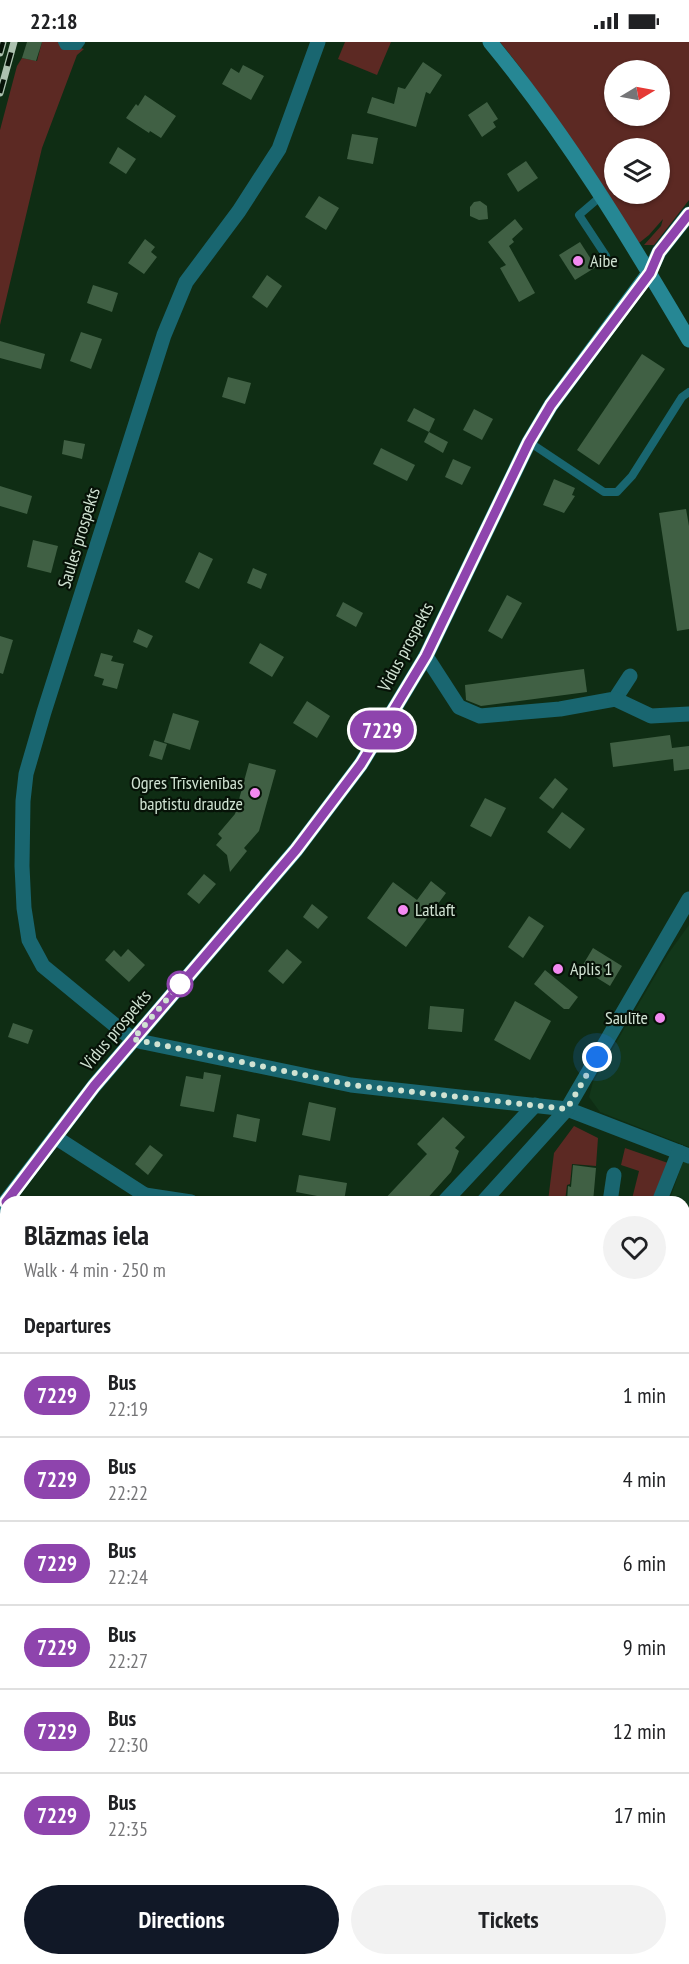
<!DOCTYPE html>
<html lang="en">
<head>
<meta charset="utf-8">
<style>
	:root { --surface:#fff; --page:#f2f2f2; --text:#202124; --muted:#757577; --line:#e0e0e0; --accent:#111827 }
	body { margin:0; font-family:"PT Sans Narrow",sans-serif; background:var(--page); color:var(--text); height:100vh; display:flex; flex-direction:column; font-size:22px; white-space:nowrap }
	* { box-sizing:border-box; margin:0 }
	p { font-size:20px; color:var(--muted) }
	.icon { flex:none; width:33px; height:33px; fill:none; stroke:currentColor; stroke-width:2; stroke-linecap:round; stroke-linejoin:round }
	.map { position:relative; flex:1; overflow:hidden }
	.details { position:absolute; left:0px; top:1154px; width:690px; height:770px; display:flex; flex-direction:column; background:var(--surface); border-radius:18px 18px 0 0; box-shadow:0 2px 4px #0004 }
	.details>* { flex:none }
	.badge { padding:0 12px; border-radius:20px; font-size:21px; line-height:39px }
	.needle { width:39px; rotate:80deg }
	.buttons { position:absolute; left:604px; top:18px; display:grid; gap:12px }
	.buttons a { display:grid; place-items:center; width:66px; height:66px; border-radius:50%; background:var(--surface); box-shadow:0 2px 4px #0004; font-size:30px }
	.you { position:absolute; width:30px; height:30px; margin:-15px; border:4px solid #fff; border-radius:50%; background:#1a73e8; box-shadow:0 0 0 9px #1a73e833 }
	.map>.badge { position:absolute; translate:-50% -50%; box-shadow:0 0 0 3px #fff }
	h2 { padding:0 24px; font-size:22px; line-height:54px }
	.round { display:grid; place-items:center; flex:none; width:63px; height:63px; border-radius:32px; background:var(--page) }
	.summary { display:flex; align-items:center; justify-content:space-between; height:102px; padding:0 24px }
	h1 { font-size:28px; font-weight:800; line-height:45px }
	.primary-button { display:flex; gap:12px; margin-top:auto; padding:12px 24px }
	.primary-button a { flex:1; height:69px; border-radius:36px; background:var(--accent); color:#fff; font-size:24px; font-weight:800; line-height:69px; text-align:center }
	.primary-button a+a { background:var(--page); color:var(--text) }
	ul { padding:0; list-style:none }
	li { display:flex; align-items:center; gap:18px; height:84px; padding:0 24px; border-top:2px solid var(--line) }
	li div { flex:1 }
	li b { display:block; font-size:22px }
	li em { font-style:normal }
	li .badge { min-width:66px; font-weight:700; text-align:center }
	.status { display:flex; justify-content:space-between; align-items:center; height:42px; padding:0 30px; background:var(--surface); direction:ltr }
	.status svg { height:16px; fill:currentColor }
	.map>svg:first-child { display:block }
</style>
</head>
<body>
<div class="status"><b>22:18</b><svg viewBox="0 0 49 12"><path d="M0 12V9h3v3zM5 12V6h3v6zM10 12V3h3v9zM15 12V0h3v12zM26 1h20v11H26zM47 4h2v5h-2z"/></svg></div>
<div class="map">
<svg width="689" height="1922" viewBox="0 0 689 1922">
	<rect width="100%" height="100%" fill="#0f2d14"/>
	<g fill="#12371a">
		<polygon points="689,883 689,1105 600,1070 589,1055 593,1040 668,912"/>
		<polygon points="683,1119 689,1121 689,1393 684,1394 684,1160 669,1160"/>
	</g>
	<g fill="#5c2923" fill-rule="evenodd">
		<polygon points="42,0 62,0 84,7 77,13 42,106 0,283 0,88 17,24 22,16 37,19"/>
		<polygon points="345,0 391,0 377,33 338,17"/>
		<path d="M500,0H689V158L654,203H644L661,184L663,177L649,193L639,201L523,29ZM615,28H660V74H615ZM615,106H660V152H615Z"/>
		<polygon points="574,1084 598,1096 596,1124 572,1122 570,1142 567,1143 565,1159 548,1159 554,1111"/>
		<polygon points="625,1106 668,1121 656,1159 617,1160 618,1154 632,1157 639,1129 621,1123"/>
		<polygon points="6,1465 6,1580 0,1565 0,1466"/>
		<polygon points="684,1622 689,1624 689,1777 684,1788"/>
		<polygon points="0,1688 6,1691 6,1868 0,1867"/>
	</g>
	<g fill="#406044">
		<polygon points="27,0 42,0 36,19 22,16"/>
		<polygon points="423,20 442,33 430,52 426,50 416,85 367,71 372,55 394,62 398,45 405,47"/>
		<polygon points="243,23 264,34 251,58 222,42 231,26 239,31"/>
		<polygon points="145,53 176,74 161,96 150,89 149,91 126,76 136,62 138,64"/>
		<polygon points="487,60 498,77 493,80 496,85 482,95 468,73"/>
		<polygon points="352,92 378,96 373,122 347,117"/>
		<polygon points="118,105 136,117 126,132 109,121"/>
		<polygon points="526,119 538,136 518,150 507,132"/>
		<polygon points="319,154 339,166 326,188 305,175"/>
		<polygon points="480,159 487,164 488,177 479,178 470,174 470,165 474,160"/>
		<polygon points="515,177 523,187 512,197 514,200 509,204 535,251 519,260 500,226 506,223 488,200"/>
		<polygon points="145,197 155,205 151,210 157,215 144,232 128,221"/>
		<polygon points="580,200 596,225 575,238 559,213"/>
		<polygon points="267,233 282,244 267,266 252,255"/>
		<polygon points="93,243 118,251 112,270 87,261"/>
		<polygon points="81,290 102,297 91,327 70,319"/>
		<polygon points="0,299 45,312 41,327 0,316"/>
		<polygon points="642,312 665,327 599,423 577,408"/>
		<polygon points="228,335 251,341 245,362 222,355"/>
		<polygon points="414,366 435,377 429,390 407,379"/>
		<polygon points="474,367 493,377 482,398 463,388"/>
		<polygon points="429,390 448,400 443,411 424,400"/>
		<polygon points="64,398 85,402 82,417 62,412"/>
		<polygon points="381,406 415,423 407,439 373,422"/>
		<polygon points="453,417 471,425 462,443 445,435"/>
		<polygon points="554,437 575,446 572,453 575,454 564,471 543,463"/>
		<polygon points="0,444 32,454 27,472 0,464"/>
		<polygon points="686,467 689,484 689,587 677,589 659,471"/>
		<polygon points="33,498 58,504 51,531 27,525"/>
		<polygon points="199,510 213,517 199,547 185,540"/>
		<polygon points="253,526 267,532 261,547 247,541"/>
		<polygon points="507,553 522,561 502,597 488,589"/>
		<polygon points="343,560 363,571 356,585 336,574"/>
		<polygon points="138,587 153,594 147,606 133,600"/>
		<polygon points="0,594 13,598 3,632 0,631"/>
		<polygon points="260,601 284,615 272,635 249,621"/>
		<polygon points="101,611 113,614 111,619 124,622 117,647 102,643 104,637 94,634"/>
		<polygon points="584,627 587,650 481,664 466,658 465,643"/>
		<polygon points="307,659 330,674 317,696 293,681"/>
		<polygon points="173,671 199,679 190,708 164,700"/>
		<polygon points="670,693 672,706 689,704 689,727 674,729 673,717 613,725 610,701"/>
		<polygon points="154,698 167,702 162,718 149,714"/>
		<polygon points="249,721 276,728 259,789 244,806 247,809 230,830 227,813 216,803 222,796 218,792 235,772"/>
		<polygon points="555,736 568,747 553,767 539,756"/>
		<polygon points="485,756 506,766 491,795 470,784"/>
		<polygon points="562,770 585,787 570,807 547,790"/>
		<polygon points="204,832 216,842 199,862 187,852"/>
		<polygon points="431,839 446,851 406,905 367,876 393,840 417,858"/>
		<polygon points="312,862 328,875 318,887 303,875"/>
		<polygon points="529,874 544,884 523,916 508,905"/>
		<polygon points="593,906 622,924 610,944 581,926"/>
		<polygon points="128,907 145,923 129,940 105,918 114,908 121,915"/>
		<polygon points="287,907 302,920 283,942 268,929"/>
		<polygon points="545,928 578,955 569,967 564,967 534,942"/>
		<polygon points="515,959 551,979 530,1018 494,998"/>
		<polygon points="430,964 464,967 462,990 428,987"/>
		<polygon points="13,981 33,988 28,1002 8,995"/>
		<polygon points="204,1030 221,1033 214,1070 180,1064 186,1034 203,1037"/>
		<polygon points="309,1060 336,1066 330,1099 302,1093"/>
		<polygon points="237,1072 260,1077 256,1100 233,1095"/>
		<polygon points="443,1075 465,1095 455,1106 459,1109 451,1130 424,1160 382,1160 427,1112 417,1102"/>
		<polygon points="150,1103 163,1113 148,1133 135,1122"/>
		<polygon points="573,1123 596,1126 593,1160 567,1160 568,1144 571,1145"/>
		<polygon points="299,1133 347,1141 344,1159 296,1150"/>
	</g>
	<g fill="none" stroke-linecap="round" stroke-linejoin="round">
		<g stroke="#196670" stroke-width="8">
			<polyline points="62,0 64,4 78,4 81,0"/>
			<polyline points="600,155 579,173 606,214"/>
			<polyline points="529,400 604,450 617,450 632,434 682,355 689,350"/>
			<polyline points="0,1587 6,1590"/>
			<polyline points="220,1917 224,1922"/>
			<polyline points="276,1917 286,1922"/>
		</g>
		<g stroke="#196670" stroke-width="15">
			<polyline points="318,0 279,107 239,169 186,240 164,293 44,670 26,732 23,759 22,824 24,866 29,898 43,924 122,989 133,997 143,1000 351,1043 567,1067 689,1114"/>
			<polyline points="649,231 659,210 689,172"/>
			<polyline points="426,614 459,665 480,674 560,667 615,657 630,634"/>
			<polyline points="615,657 651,674 689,672"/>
			<polyline points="55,1095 145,1153 142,1160"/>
			<polyline points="145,1153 191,1160"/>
			<polyline points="444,1160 535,1063"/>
			<polyline points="483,1160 567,1067 689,857"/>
			<polyline points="610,1160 614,1133"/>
			<polyline points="659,1160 679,1110"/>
			<polyline points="0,1447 6,1448"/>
			<polyline points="684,1470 689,1468"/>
			<polyline points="0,1471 6,1469"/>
			<polyline points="684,1567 689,1569"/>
			<polyline points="0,1620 6,1611"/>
			<polyline points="684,1883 689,1883"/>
			<polyline points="97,1917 100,1922"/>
			<polyline points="426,1922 427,1917"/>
			<polyline points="493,1922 495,1917"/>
		</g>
		<g stroke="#268794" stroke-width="15">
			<path d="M490,0C566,92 629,196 689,298"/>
			<polyline points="0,1167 94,1044 296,808 361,722 426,614 529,400 551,363 649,231"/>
			<polyline points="0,1662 6,1664"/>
			<polyline points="533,1917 543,1922"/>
		</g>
		<defs>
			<g id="rail">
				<polyline points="0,11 3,0"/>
				<polyline points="0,51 14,0"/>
			</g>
		</defs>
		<use href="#rail" stroke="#adc2b0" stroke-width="7"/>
		<use href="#rail" stroke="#061207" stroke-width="4.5" stroke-dasharray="14" stroke-linecap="butt"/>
	</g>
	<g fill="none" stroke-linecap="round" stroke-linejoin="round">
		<defs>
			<polyline id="line" points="6,1160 94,1044 296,808 361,722 426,614 529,400 551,363 650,231 659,210 689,172"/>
		</defs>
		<use href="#line" stroke="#fff" stroke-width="14"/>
		<use href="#line" stroke="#8e44ad" stroke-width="9"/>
		<polyline stroke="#d0e2d2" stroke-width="6" stroke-dasharray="0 10.8" points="180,942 133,997 351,1043 567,1067 597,1015"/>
	</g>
	<g fill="#f38af1" stroke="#061207" stroke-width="2">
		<circle cx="578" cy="219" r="6"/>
		<circle cx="255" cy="751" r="6"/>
		<circle cx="403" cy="868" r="6"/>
		<circle cx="558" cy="927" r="6"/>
		<circle cx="660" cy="976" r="6"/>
	</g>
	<circle fill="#fff" stroke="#8e44ad" stroke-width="3" cx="180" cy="942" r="12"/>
	<g text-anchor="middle" stroke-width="4.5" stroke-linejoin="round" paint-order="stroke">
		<g font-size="18" fill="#d0e2d2" stroke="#061207" text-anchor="start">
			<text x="590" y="225">Aibe</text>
			<text x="243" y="747" text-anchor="end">Ogres Trīsvienības<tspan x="243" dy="21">baptistu draudze</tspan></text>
			<text x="415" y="874">Latlaft</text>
			<text x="570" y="933">Aplis 1</text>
			<text x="648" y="982" text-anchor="end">Saulīte</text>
		</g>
		<g font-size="18" fill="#d0e2d2" stroke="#061207">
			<text transform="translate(79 496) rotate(-73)" y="6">Saules prospekts</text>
			<text transform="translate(406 605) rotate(-62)" y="6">Vidus prospekts</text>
			<text transform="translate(116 988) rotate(-50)" y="6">Vidus prospekts</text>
		</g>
	</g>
</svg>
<div class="buttons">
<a><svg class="needle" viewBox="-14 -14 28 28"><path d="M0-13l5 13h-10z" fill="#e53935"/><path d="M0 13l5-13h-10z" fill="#757577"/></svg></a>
<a><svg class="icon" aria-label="layers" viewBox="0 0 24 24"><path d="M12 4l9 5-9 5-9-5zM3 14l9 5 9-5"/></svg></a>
</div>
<div class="you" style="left:597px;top:1015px"></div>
<b class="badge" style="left:382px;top:688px;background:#8e44ad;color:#fff">7229</b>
<section class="details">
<div class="summary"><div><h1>Blāzmas iela</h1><p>Walk · 4 min · 250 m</p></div><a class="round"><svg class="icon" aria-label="heart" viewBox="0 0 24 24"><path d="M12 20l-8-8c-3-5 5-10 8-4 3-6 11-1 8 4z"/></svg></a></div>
<h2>Departures</h2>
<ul>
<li><span class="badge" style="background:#8e44ad;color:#fff">7229</span><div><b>Bus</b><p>22:19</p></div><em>1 min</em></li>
<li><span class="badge" style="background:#8e44ad;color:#fff">7229</span><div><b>Bus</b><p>22:22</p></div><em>4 min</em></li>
<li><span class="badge" style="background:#8e44ad;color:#fff">7229</span><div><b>Bus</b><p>22:24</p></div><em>6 min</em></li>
<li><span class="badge" style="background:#8e44ad;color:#fff">7229</span><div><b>Bus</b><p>22:27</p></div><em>9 min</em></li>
<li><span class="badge" style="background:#8e44ad;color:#fff">7229</span><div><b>Bus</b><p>22:30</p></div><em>12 min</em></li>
<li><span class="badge" style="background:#8e44ad;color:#fff">7229</span><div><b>Bus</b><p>22:35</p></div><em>17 min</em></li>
</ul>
<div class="primary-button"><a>Directions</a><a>Tickets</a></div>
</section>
</div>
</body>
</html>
